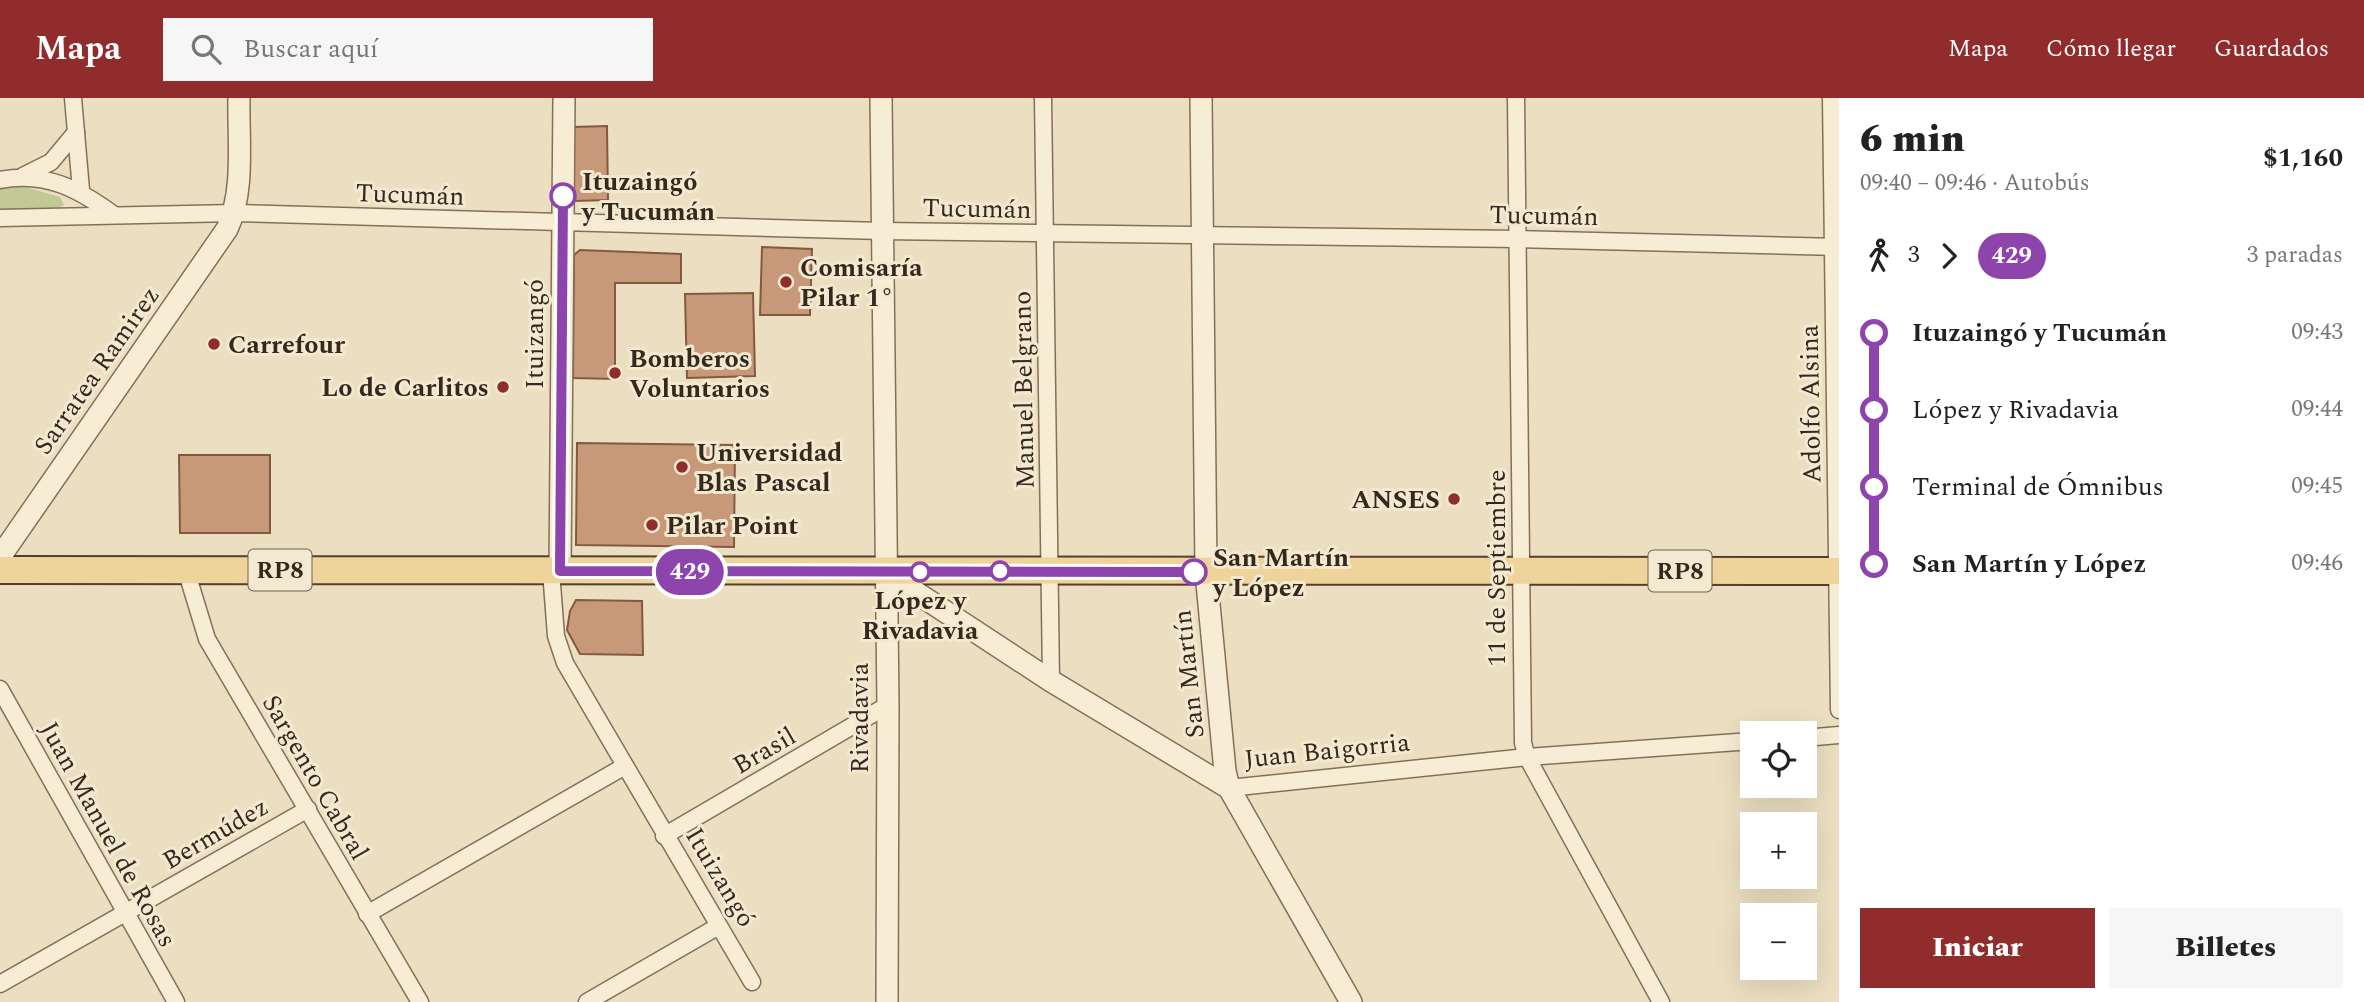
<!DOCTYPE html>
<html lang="es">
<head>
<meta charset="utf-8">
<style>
	:root { --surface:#fff; --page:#f6f6f6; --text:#222; --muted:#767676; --accent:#912c2d }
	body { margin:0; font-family:Spectral,serif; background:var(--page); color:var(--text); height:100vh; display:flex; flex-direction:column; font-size:26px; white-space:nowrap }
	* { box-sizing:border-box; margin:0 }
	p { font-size:23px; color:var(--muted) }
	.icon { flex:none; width:38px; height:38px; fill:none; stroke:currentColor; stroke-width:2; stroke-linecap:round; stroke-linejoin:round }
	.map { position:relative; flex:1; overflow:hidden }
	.sheet { display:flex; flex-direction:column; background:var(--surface); width:525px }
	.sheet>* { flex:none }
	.badge { padding:0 14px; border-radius:23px; font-size:24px; line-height:46px }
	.controls { position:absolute; left:1740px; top:623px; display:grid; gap:14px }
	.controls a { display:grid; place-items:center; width:77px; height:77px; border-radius:0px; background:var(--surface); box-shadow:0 7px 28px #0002; font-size:35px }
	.map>.badge { position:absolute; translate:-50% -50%; box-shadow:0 0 0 4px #fff }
	.legs { display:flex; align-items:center; gap:10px; height:77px; padding:0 21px; font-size:23px }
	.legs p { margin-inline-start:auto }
	.summary { display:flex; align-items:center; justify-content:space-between; height:119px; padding:0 21px }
	h1 { font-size:38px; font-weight:800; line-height:52px }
	.button { display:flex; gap:14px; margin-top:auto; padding:14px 21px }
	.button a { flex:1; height:80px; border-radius:0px; background:var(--accent); color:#fff; font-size:28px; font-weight:800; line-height:80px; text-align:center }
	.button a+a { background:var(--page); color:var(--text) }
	ul { padding:0 21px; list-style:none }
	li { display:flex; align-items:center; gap:24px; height:77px; font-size:26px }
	li i { display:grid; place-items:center; width:10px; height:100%; margin:0 9px; background:currentColor }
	li i::after { content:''; width:18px; height:18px; margin:-9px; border:5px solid; border-radius:50%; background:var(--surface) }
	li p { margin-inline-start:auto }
	li:first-child i { background:linear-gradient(#0000 50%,currentColor 0) }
	li:last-child i { background:linear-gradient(currentColor 50%,#0000 0) }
	header { display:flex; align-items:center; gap:42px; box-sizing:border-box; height:98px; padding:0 35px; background:var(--accent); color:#fff }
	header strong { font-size:33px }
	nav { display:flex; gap:38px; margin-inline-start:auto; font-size:24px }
	.search { width:490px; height:63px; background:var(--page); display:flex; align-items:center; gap:18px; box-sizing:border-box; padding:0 24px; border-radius:0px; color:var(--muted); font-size:26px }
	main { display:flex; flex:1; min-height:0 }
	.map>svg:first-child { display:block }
</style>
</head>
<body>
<header>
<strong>Mapa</strong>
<div class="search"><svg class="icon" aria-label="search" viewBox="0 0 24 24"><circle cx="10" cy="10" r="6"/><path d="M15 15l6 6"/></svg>Buscar aquí</div>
<nav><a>Mapa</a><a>Cómo llegar</a><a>Guardados</a></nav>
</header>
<main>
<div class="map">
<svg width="1839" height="904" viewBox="0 0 1839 904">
	<rect width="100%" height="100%" fill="#ecdfc1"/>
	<polygon fill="#c3c996" points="10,88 25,89 60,99 64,107 54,114 0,114 0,90"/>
	<g fill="#c89978" stroke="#825a40" stroke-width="2">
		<polygon points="607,28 608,102 574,103 573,29"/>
		<polygon points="762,149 812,151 810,217 760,217"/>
		<polygon points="580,152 681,156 681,185 615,185 615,281 573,280 574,157"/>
		<polygon points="753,195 755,278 687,280 685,196"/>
		<polygon points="577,345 735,347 734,449 576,447"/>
		<polygon points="179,357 270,357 270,435 180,435"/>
		<polygon points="576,502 642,503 643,557 580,556 567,532 570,513"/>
	</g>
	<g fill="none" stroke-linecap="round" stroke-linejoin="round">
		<defs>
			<g id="minor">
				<polyline points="73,0 81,92"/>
				<polyline points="1043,0 1051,583"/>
				<polyline points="1516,0 1523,645 1527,659 1661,904"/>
				<polyline points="1831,0 1839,612"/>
				<polyline points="23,78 51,64 76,34"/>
				<path d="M0,82C45,73 79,91 114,117"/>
				<polyline points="0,120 235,115 882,133 1518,141 1839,149"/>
				<polyline points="186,472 207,541 420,904"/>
				<polyline points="551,473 556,538 565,565 752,884"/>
				<polyline points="0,591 176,904"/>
				<polyline points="1804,640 1839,637"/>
				<polyline points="1229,690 1527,659 1752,643"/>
				<polyline points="664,738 888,607"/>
				<polyline points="367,816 625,668"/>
				<polyline points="0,886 308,711"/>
				<polyline points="587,904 717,829"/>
			</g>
			<g id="tertiary">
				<polyline points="881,0 888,607 887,904"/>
				<polyline points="1201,0 1206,475 1225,673 1229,690 1351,904"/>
				<path d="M0,459L227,131C245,93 238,42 239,0"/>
				<polyline points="560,473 564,0"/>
				<polyline points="885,474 1051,583 1229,690"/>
			</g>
			<polyline id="primary" points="0,472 1839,473"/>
		</defs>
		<use href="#minor" stroke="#847059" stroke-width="19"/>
		<use href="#tertiary" stroke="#847059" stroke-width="24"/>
		<use href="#primary" stroke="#523f2e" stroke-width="30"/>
		<use href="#minor" stroke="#f7ecd4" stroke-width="16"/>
		<use href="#tertiary" stroke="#f7ecd4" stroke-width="21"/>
		<use href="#primary" stroke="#eed39a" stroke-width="26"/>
	</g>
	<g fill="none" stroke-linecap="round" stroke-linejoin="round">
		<defs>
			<polyline id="line-1" points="563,98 560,473 1194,474"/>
		</defs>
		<use href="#line-1" stroke="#fff" stroke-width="16"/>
		<use href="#line-1" stroke="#8e44ad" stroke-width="10"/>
	</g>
	<g fill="#fff" stroke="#8e44ad" stroke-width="3.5">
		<circle cx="563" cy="98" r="12"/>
		<circle cx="1000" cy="473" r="9"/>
		<circle cx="920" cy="474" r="9"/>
		<circle cx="1194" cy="474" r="12"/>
	</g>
	<g fill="#912c2d" stroke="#f3e9d0" stroke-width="2.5">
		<circle cx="786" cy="184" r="7"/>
		<circle cx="214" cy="246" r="7"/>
		<circle cx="615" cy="275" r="7"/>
		<circle cx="503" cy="289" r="7"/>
		<circle cx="682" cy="369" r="7"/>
		<circle cx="1454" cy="401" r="7"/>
		<circle cx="652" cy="427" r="7"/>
	</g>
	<g text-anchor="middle" stroke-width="6" stroke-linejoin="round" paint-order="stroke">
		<g fill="#f3e9d0" stroke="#6e6253" stroke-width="2">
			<rect x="248.5" y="451.5" width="63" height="41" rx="5"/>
			<rect x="1648.5" y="452.5" width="63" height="41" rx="5"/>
		</g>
		<g font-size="24" font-weight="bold" fill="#35281d">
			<text x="280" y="480">RP8</text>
			<text x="1680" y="481">RP8</text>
		</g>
		<g font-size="26" font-weight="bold" fill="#35281d" stroke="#f3e9d0" text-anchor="start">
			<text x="582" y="92">Ituzaingó<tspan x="582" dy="30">y Tucumán</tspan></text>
			<text x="1213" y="468">San Martín<tspan x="1213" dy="30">y López</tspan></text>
			<text x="920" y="511" text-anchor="middle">López y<tspan x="920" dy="30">Rivadavia</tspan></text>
		</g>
		<g font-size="26" fill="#35281d" stroke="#f3e9d0">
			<text transform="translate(410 96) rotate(2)" y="9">Tucumán</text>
			<text transform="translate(977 110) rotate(1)" y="9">Tucumán</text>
			<text transform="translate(1544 117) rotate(1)" y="9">Tucumán</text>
			<text transform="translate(534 236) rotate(-90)" y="9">Ituizangó</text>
			<text transform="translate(96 272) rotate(-55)" y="9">Sarratea Ramirez</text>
			<text transform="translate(1023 292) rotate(-91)" y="9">Manuel Belgrano</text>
			<text transform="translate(1810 306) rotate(-91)" y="9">Adolfo Alsina</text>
			<text transform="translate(1496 470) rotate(-90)" y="9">11 de Septiembre</text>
			<text transform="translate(1188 576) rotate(-96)" y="9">San Martín</text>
			<text transform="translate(859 620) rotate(-90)" y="9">Rivadavia</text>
			<text transform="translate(764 652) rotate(-30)" y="9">Brasil</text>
			<text transform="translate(1327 652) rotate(-6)" y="9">Juan Baigorria</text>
			<text transform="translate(316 679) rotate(60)" y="9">Sargento Cabral</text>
			<text transform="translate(215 735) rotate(-30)" y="9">Bermúdez</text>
			<text transform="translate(109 736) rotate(61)" y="9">Juan Manuel de Rosas</text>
			<text transform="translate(721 779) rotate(59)" y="9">Ituizangó</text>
		</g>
		<g font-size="26" font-weight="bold" fill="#35281d" stroke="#f3e9d0" text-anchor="start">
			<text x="800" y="178">Comisaría<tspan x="800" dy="30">Pilar 1°</tspan></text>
			<text x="228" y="255">Carrefour</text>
			<text x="629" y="269">Bomberos<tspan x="629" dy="30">Voluntarios</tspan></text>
			<text x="489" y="298" text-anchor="end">Lo de Carlitos</text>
			<text x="696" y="363">Universidad<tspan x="696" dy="30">Blas Pascal</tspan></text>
			<text x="1440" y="410" text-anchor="end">ANSES</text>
			<text x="666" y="436">Pilar Point</text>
		</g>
	</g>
</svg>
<div class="controls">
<a><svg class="icon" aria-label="locate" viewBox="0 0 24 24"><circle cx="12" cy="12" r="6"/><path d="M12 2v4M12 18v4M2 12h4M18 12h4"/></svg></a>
<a>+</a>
<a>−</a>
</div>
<b class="badge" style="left:690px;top:474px;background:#8e44ad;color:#fff">429</b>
</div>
<section class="sheet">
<div class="summary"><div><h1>6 min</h1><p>09:40 – 09:46 · Autobús</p></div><b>$1,160</b></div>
<div class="legs"><svg class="icon" aria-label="walk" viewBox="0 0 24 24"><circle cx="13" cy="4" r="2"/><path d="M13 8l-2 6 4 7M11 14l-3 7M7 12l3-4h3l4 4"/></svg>3<svg class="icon" aria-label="forward" viewBox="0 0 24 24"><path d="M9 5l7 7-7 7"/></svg><b class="badge" style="background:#8e44ad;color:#fff">429</b><p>3 paradas</p></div>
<ul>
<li><i style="color:#8e44ad"></i><b>Ituzaingó y Tucumán</b><p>09:43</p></li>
<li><i style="color:#8e44ad"></i><span>López y Rivadavia</span><p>09:44</p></li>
<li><i style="color:#8e44ad"></i><span>Terminal de Ómnibus</span><p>09:45</p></li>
<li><i style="color:#8e44ad"></i><b>San Martín y López</b><p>09:46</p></li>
</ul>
<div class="button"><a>Iniciar</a><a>Billetes</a></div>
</section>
</main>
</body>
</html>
